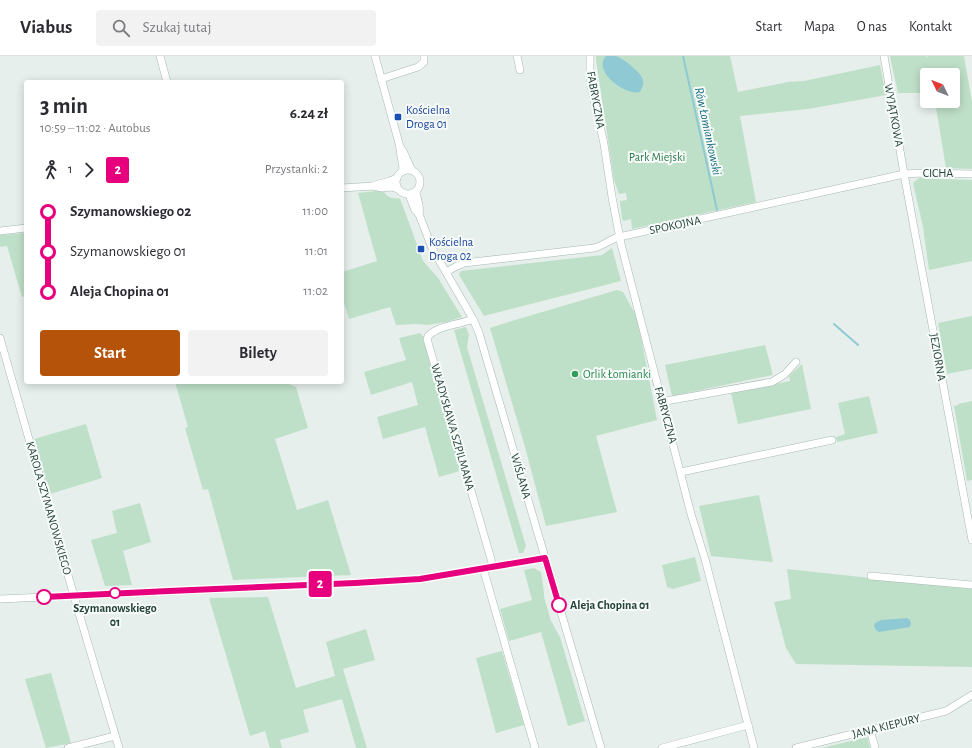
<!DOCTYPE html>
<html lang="pl">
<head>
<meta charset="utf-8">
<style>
	:root { --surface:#fff; --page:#f2f2f3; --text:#2b2b33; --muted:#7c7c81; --line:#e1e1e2; --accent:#b45309 }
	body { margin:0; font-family:"Alegreya Sans",sans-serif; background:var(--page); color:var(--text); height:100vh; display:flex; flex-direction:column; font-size:15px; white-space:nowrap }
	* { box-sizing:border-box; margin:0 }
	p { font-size:13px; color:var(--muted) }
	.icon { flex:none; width:22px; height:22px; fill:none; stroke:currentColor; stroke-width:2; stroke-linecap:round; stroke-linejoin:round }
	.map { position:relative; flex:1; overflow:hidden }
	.sheet { position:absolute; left:24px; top:24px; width:320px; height:304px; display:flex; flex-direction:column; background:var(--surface); border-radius:4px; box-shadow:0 2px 10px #0003 }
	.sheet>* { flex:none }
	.badge { padding:0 8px; border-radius:3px; font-size:14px; line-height:26px }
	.needle { width:26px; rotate:313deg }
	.fabs { position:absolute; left:920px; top:12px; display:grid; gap:8px }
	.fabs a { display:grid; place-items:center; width:40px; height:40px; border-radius:4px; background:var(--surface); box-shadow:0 2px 10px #0003; font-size:20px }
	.map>.badge { position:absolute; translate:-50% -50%; box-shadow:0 0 0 2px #fff }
	.legs { display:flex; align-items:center; gap:6px; height:44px; padding:0 16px; font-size:13px }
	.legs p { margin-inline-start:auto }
	.overview { display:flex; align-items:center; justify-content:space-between; height:68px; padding:0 16px }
	h1 { font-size:22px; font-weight:700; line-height:30px }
	.primary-button { display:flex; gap:8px; margin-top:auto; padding:8px 16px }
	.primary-button a { flex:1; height:46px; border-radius:4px; background:var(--accent); color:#fff; font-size:16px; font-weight:700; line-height:46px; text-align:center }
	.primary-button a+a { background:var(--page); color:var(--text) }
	ul { padding:0 16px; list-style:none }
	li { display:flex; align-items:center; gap:14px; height:40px; font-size:15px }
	li i { display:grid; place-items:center; width:6px; height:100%; margin:0 5px; background:currentColor }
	li i::after { content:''; width:10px; height:10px; margin:-5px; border:3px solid; border-radius:50%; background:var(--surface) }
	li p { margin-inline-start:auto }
	li:first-child i { background:linear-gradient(#0000 50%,currentColor 0) }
	li:last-child i { background:linear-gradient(currentColor 50%,#0000 0) }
	header { display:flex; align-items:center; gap:24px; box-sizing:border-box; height:56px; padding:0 20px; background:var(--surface); border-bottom:1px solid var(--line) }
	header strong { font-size:19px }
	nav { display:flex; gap:22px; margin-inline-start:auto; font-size:14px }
	.search { width:280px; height:36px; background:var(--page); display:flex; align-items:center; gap:10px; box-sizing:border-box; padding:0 14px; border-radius:4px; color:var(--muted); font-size:15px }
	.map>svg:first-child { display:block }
</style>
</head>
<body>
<header>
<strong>Viabus</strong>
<div class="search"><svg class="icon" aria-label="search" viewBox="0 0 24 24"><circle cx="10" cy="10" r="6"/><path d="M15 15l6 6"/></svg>Szukaj tutaj</div>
<nav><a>Start</a><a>Mapa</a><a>O nas</a><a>Kontakt</a></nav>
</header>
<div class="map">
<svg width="972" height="692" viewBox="0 0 972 692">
	<rect width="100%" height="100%" fill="#e6efeb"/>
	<g fill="#bfe0c8">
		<polygon points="596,0 730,0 738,36 788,26 804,25 880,9 886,39 808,53 740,60 756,146 632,173 631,163 624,165 622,163 620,145 627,144 626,137 619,138 614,124 596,4"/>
		<polygon points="890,0 926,0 928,1 928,0 964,0 972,46 972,113 946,112 935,45 953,45 953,19 927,19 927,37 898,37"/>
		<polygon points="919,122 972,124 972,205 929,214 923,171 913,127"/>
		<path d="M383,134C386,141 392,143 399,142L401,145L423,205L438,222L462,261L447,266L427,269L415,268L396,269L390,251L349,263L342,240V216L377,205L358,137Z"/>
		<polygon points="26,177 26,240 22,241 7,190 0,191 0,179"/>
		<polygon points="612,192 621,225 484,260 459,219 461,215 602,199"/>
		<polygon points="617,234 623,236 637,261 657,364 596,380 617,456 546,470 525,391 490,272 515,264"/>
		<polygon points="972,260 972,313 947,318 938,267"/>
		<polygon points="466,271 469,279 467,291 526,490 523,497 519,497 454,274"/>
		<polygon points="420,277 424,282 463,414 439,421 425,371 383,383 377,361 418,349 412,326 371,339 364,316 406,304 399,282"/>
		<polygon points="765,289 773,319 672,340 665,309"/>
		<polygon points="802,308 811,353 738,368 731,337 790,325 789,320"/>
		<polygon points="175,326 286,326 289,328 296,331 308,372 275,383 297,454 328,444 351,519 233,524 208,433 203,434 185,372 188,371"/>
		<polygon points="869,340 878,377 837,386 836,381 845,378 838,347"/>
		<polygon points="972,345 972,424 967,425 954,350 958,349 958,348"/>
		<polygon points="86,368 102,422 50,438 34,383"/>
		<polygon points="759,439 773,506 711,500 699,450"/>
		<polygon points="140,447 151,486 123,495 132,529 105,530 91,484 117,477 112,455"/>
		<polygon points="695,501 701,525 673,533 667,531 662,509"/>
		<polygon points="534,512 541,516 544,537 544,541 551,565 560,581 585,665 568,670 541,576 509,585 500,553 532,544 524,514"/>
		<polygon points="787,513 972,533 972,611 796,608 786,592 774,546 791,543"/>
		<polygon points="268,541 296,632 335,620 326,586 366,573 375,604 343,613 367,692 356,692 342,643 303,654 309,676 280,684 282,692 270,692 265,675 250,680 209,542"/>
		<polygon points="502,595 524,669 496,677 476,602"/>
		<polygon points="51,617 71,687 46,692 25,623"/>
		<polygon points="867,681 870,692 822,692"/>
	</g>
	<g fill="#8ec9d4">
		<path d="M606,0C609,0 613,0 616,0C624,3 641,16 643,24C644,29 642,32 640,36C625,40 592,15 606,0Z"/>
		<polygon points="907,562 910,564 911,567 910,571 879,576 876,574 874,570 875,567 881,564"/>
	</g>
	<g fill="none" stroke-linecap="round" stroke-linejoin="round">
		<g stroke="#8ec9d4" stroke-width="2">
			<polyline points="683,0 717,154"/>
			<polyline points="834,268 858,289"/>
		</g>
		<defs>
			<g id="minor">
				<polyline points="160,0 167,26"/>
				<path d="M375,0L400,91C400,99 403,107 403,115"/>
				<polyline points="517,0 520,14"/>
				<polyline points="590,0 590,20 592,34 604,88 612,141 621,188 691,458 705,503 754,692"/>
				<polyline points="884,0 904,118 972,484"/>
				<polyline points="381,23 418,11 424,6 424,0"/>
				<path d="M400,91C406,98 407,106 412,114"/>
				<circle cx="408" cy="126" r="12"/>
				<polyline points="375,129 390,125 397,122"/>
				<polyline points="342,132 373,130 382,132 391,131 398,133"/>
				<path d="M416,136C417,144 421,150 419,158"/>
				<polyline points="409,139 415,154 419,158 432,192 473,263 479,277 601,692"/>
				<polyline points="0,175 26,172"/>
				<path d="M446,216L457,210L464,207L594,192C603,190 610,183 619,181L904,118L922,117L972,118"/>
				<path d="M473,263C458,269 439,269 428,280L427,283L493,510"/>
				<polyline points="0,282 76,547 119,692"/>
				<polyline points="662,347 666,345 772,326 785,318 796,306"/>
				<polyline points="681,416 832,384"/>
				<polyline points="483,512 535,692"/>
				<polyline points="871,520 972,529"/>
				<polyline points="0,543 355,527 420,523 545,502"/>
				<polyline points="870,673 875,692"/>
				<polyline points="68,692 115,680"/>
				<polyline points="662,692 748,669"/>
				<polyline points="796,692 946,655 972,639"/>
			</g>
		</defs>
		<use href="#minor" stroke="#a8b8b2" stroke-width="8"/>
		<use href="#minor" stroke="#fff" stroke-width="7"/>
	</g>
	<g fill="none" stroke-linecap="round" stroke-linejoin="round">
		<defs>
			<polyline id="line-1" points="44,541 169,535 355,527 420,523 545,502 559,549"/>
		</defs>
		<use href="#line-1" stroke="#fff" stroke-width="9"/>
		<use href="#line-1" stroke="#e6007e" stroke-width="6"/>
	</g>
	<g fill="#1a4fb4" stroke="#f7fbf9" stroke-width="1.5">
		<rect x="394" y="57" width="8" height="8" rx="2"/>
		<rect x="417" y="189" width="8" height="8" rx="2"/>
	</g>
	<circle fill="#2e9e5b" stroke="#f7fbf9" stroke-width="1.5" cx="575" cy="318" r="4"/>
	<g fill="#fff" stroke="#e6007e" stroke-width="2">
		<circle cx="115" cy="537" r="5"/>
		<circle cx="44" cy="541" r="7"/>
		<circle cx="559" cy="549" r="7"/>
	</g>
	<g text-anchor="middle" stroke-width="4" stroke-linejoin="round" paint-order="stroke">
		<g font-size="12" fill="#24423a" stroke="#f7fbf9">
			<text transform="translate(596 44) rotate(80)" y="4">FABRYCZNA</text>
			<text transform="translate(894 59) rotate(80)" y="4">WYJĄTKOWA</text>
			<text x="938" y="121">CICHA</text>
			<text transform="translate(675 169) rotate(-12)" y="4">SPOKOJNA</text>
			<text transform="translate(938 301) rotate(80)" y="4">JEZIORNA</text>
			<text transform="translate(666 359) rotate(75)" y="4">FABRYCZNA</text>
			<text transform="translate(453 371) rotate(74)" y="4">WŁADYSŁAWA SZPILMANA</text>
			<text transform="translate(521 420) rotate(74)" y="4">WIŚLANA</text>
			<text transform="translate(49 452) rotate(74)" y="4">KAROLA SZYMANOWSKIEGO</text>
			<text transform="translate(886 670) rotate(-14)" y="4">JANA KIEPURY</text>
		</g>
		<g font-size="12" fill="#164399" stroke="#f7fbf9" text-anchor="start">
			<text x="406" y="58">Kościelna<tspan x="406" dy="14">Droga 01</tspan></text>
			<text x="429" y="190">Kościelna<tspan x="429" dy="14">Droga 02</tspan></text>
		</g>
		<g font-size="12" fill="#2d7a4b" stroke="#f7fbf9">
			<text x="657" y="105">Park Miejski</text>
		</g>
		<g font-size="12" fill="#27864d" stroke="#f7fbf9" text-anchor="start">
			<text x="583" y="322">Orlik Łomianki</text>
		</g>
		<g font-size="12" font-weight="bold" fill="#24423a" stroke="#f7fbf9" text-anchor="start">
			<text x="570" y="553">Aleja Chopina 01</text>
			<text x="115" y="556" text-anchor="middle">Szymanowskiego<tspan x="115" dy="14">01</tspan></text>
		</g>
		<g font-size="13" font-style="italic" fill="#1c6f80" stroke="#f7fbf9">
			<text transform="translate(709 75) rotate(78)" y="5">Rów Łomiankowski</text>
		</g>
	</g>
</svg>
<div class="fabs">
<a><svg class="needle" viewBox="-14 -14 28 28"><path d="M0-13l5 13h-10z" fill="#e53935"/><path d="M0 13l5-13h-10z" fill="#7c7c81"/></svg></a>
</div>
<b class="badge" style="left:320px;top:528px;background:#e6007e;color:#fff">2</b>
<section class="sheet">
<div class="overview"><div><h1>3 min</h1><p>10:59 – 11:02 · Autobus</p></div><b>6.24 zł</b></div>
<div class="legs"><svg class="icon" aria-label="walk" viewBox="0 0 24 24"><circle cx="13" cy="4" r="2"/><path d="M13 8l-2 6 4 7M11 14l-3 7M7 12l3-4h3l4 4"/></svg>1<svg class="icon" aria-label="forward" viewBox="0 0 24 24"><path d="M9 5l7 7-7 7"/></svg><b class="badge" style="background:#e6007e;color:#fff">2</b><p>Przystanki: 2</p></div>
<ul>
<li><i style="color:#e6007e"></i><b>Szymanowskiego 02</b><p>11:00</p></li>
<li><i style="color:#e6007e"></i><span>Szymanowskiego 01</span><p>11:01</p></li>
<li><i style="color:#e6007e"></i><b>Aleja Chopina 01</b><p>11:02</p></li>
</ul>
<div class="primary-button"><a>Start</a><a>Bilety</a></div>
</section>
</div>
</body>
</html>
